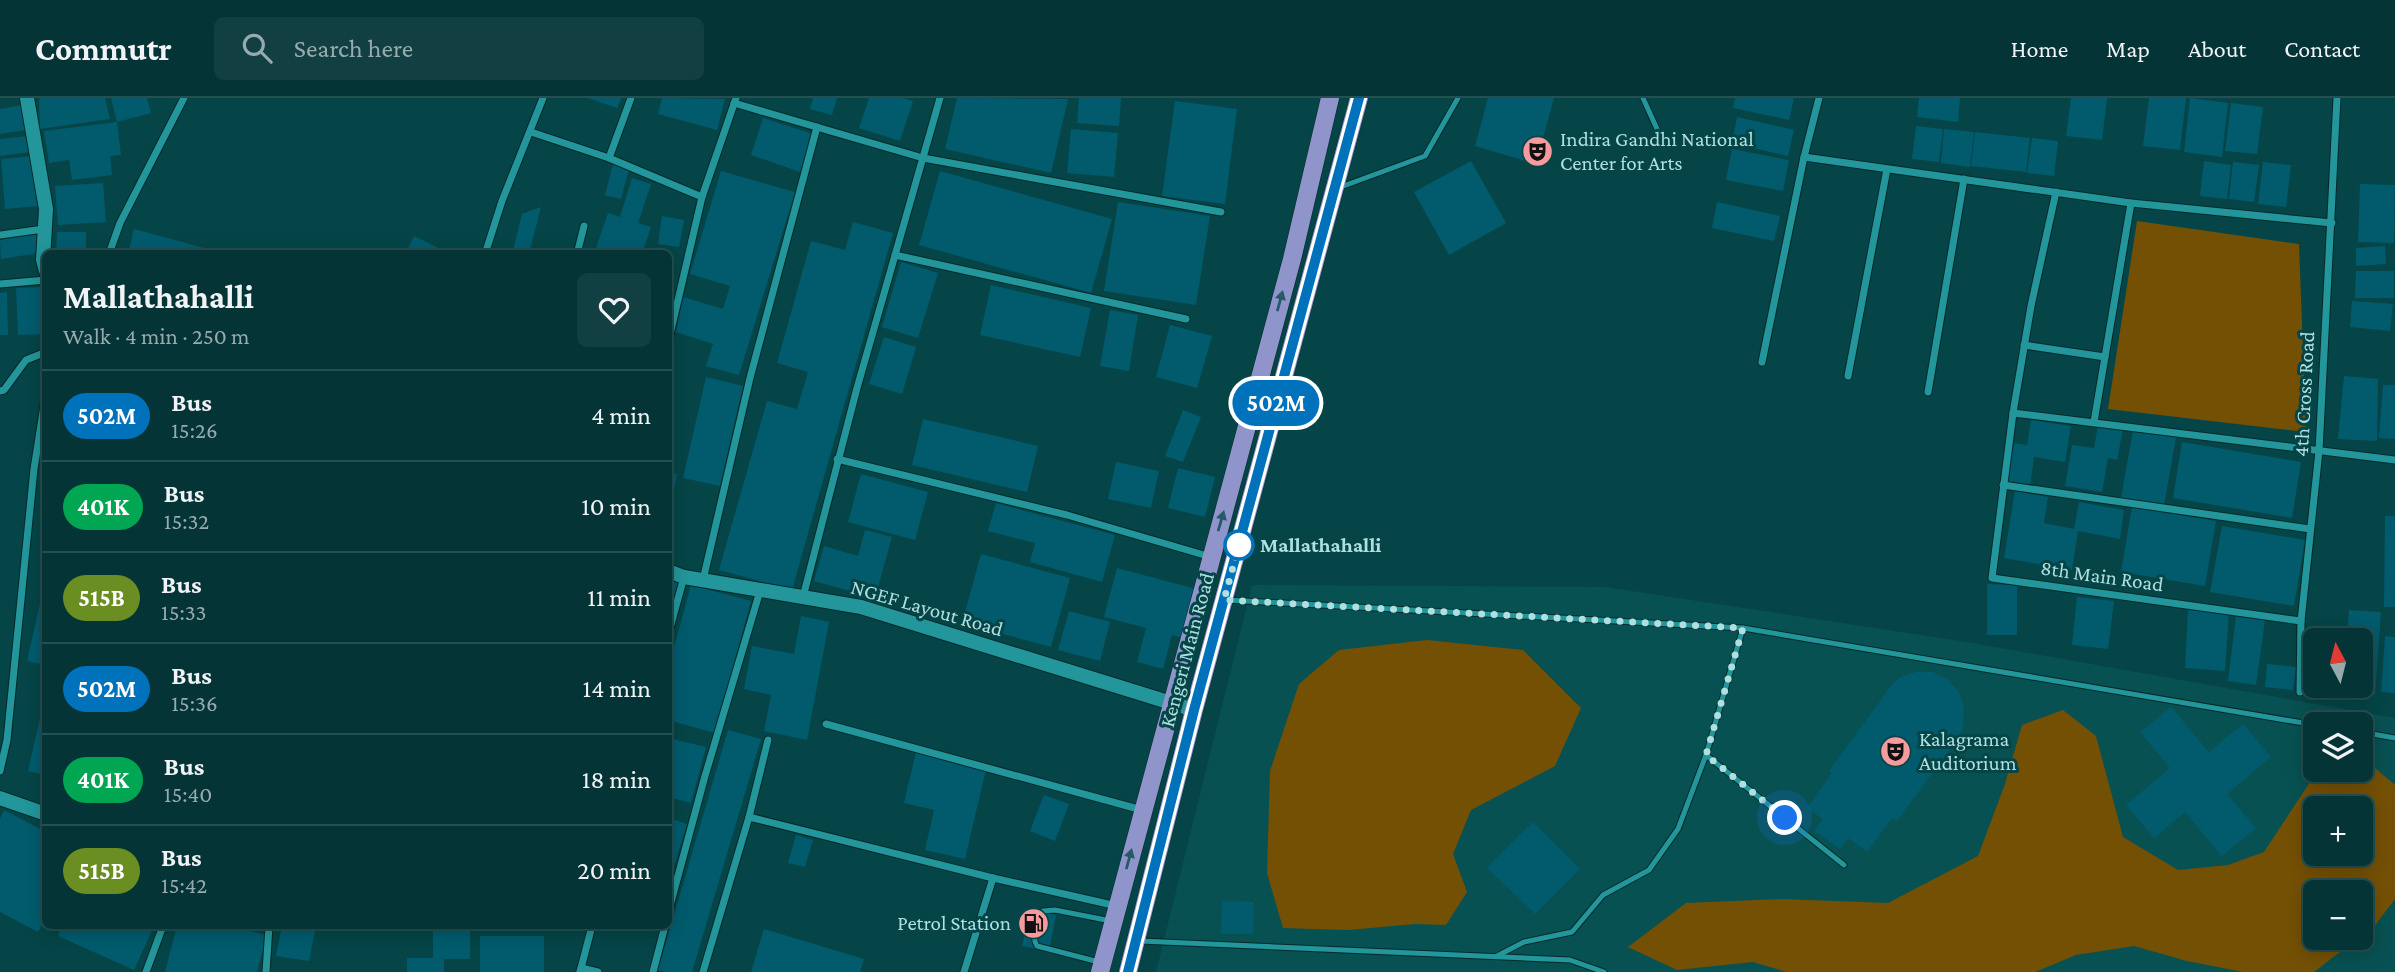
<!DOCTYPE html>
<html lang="en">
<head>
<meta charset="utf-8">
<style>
	:root { --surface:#043435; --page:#123f41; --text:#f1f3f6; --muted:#97aaad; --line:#254f50 }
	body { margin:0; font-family:"Crimson Pro",serif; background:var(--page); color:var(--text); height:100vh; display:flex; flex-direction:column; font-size:26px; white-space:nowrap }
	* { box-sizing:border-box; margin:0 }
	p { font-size:23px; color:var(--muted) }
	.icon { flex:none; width:38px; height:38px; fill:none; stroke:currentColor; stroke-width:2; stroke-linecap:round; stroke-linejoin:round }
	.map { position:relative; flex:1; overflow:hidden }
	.drawer { position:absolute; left:42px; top:152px; width:630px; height:679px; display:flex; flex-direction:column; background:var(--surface); border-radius:10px; box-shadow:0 4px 18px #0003,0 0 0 2px var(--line) }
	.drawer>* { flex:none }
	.badge { padding:0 14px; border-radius:23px; font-size:24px; line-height:46px }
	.needle { width:46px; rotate:353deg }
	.controls { position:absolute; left:2303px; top:530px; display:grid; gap:14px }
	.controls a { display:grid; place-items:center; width:70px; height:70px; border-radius:10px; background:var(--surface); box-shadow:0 4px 18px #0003,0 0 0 2px var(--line); font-size:35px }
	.you { position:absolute; width:35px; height:35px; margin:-18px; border:5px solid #fff; border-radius:50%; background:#1a73e8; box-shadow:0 0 0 10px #1a73e833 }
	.map>.badge { position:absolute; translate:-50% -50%; box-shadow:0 0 0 4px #fff }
	.round { display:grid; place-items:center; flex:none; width:74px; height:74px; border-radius:10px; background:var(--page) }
	.overview { display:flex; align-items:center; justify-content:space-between; height:119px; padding:0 21px }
	h1 { font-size:33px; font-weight:700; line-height:52px }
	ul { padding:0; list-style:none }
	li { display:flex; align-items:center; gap:21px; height:91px; padding:0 21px; border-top:2px solid var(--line) }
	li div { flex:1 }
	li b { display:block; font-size:26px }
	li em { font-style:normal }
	li .badge { min-width:77px; font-weight:700; text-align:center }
	header { display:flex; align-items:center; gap:42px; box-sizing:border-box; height:98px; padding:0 35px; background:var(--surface); border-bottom:2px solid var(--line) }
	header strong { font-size:33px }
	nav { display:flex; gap:38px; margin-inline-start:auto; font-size:24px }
	.search { width:490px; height:63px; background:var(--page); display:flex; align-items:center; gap:18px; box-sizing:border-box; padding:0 24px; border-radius:10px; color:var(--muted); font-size:26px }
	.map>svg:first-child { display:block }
</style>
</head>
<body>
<header>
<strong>Commutr</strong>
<div class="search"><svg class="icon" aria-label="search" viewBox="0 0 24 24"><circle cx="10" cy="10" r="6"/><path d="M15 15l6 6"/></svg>Search here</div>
<nav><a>Home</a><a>Map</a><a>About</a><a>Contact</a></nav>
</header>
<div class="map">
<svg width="2395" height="874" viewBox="0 0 2395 874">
	<rect width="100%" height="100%" fill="#054547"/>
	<path fill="#085152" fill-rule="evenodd" d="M1252,487L1605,489L1967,544L2395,620V874H1156ZM2315,626H2361V672H2315ZM2315,710H2361V756H2315ZM2315,794H2361V840H2315Z"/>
	<g fill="#745005" fill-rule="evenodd">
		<polygon points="2137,123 2299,146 2306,334 2108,311"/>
		<polygon points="1427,542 1523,552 1581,610 1555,668 1471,712 1453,756 1467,794 1446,827 1415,826 1348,832 1283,830 1267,775 1270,673 1299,586 1339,552"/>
		<path d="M2063,612L2096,638L2123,739L2178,772L2228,767L2264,754L2318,672H2361V658L2395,687V801L2376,826L2361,838V794H2315V840H2358L2314,874H2243L2187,863L2134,848L2076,857L2035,874H1787L1753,864L1677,872L1628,849L1686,805L1781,801L1888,805L1978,758L2005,686L2022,627ZM2315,710H2361V756H2315Z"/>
	</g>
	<g fill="#015b6d">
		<polygon points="42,0 105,0 110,21 40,31 39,1"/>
		<polygon points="111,0 147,0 151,15 117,24"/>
		<polygon points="588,0 621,0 617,10"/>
		<polygon points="662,0 725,1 717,32 658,16"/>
		<polygon points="813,0 837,0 832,17 810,11"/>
		<polygon points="869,0 903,0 913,3 900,43 859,30"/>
		<polygon points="957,0 1068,1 1051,75 945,51"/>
		<polygon points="1079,0 1121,0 1119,28 1077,25"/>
		<polygon points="1488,0 1554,0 1536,66 1475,48"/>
		<polygon points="1735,0 1794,0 1789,22 1733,10"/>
		<polygon points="1919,0 1960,0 1958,24 1917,19"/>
		<polygon points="2071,0 2107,0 2102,42 2066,38"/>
		<polygon points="2149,0 2186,0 2180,52 2143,48"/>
		<polygon points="2190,0 2228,5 2222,59 2184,54"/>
		<polygon points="1175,3 1237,11 1225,106 1162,98"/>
		<polygon points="2231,5 2263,9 2257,56 2225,53"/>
		<polygon points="22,7 26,32 0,36 0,11"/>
		<polygon points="1737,19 1794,32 1788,58 1732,45"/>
		<polygon points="763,20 813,36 800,74 751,57"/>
		<polygon points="117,24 121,57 110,58 112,77 72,82 69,62 49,65 44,33"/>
		<polygon points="1916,28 1943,31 1939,64 1912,61"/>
		<polygon points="1071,31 1118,35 1114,79 1067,75"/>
		<polygon points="1944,31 1974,34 1970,69 1941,65"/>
		<polygon points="1975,34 2030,40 2026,74 1971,68"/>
		<polygon points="28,38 30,54 0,58 0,41"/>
		<polygon points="2032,40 2058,43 2054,78 2027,75"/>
		<polygon points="1732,51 1789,62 1783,93 1726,82"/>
		<polygon points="33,58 38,108 5,111 1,61"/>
		<polygon points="1471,63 1506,125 1449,157 1414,94"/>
		<polygon points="2204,63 2231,67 2227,101 2200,98"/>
		<polygon points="2233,64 2259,67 2254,104 2229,101"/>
		<polygon points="2263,64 2291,67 2286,109 2258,106"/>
		<polygon points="613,66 629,71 621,101 605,97"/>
		<polygon points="721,73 795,94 739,277 706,268 713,246 676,234 683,199 723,211 730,188 690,176"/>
		<polygon points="940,73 1112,121 1091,195 919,147"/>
		<polygon points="632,80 651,86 638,125 651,129 642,156 594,156 608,115 620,119"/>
		<polygon points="103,85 106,124 58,127 55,88"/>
		<polygon points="2360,86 2395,87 2394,145 2358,144"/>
		<polygon points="1118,104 1210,118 1196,207 1104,193"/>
		<polygon points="1717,104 1780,118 1774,143 1712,130"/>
		<polygon points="541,109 529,156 512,156 522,116"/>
		<polygon points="662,118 684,122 679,149 658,146"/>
		<polygon points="853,124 893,135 792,492 719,472 767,303 797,311 808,274 777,265 811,143 845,152"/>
		<polygon points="134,131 223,155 223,156 128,156"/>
		<polygon points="57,134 86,134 86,156 56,156"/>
		<polygon points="36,136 39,155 1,161 0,142"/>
		<polygon points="414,138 451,156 405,156"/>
		<polygon points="2385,148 2386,166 2356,168 2356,150"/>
		<polygon points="901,164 938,175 918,240 882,229"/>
		<polygon points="2356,173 2394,173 2394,200 2355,200"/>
		<polygon points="991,187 1091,210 1080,259 980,237"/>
		<polygon points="46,189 46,236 18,237 16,190"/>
		<polygon points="7,194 8,237 0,237 0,195"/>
		<polygon points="2352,203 2393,206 2390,233 2350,229"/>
		<polygon points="1110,212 1138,217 1129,273 1100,268"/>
		<polygon points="1170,227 1212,238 1197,290 1156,279"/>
		<polygon points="884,239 916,249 902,296 869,286"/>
		<polygon points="2344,278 2378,281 2377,343 2338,341"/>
		<polygon points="706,279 743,288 720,388 683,380"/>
		<polygon points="2383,287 2395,287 2395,341 2379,340"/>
		<polygon points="1183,312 1201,319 1183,364 1165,358"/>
		<polygon points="923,321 1038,348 1027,394 912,367"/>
		<polygon points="2031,322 2071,328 2065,364 2034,359 2030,388 2007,384 2014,345 2027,347"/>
		<polygon points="2098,327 2123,331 2117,362 2108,360 2102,394 2065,388 2072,347 2094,350"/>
		<polygon points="2133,332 2176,339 2164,408 2121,400"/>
		<polygon points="2182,344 2301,364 2292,420 2173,400"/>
		<polygon points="1116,364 1159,373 1151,410 1108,401"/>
		<polygon points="1178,370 1215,379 1205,419 1168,410"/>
		<polygon points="668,374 677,376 670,415 668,415"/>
		<polygon points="861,376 928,394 915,442 848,424"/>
		<polygon points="2015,393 2048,399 2044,425 2074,431 2079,404 2124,412 2120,441 2078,433 2072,472 2004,460"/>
		<polygon points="996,405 1115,437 1102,484 1030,464 1035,445 988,433"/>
		<polygon points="2132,409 2216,423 2205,488 2121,474"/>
		<polygon points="2385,418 2395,418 2395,509 2384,509"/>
		<polygon points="2222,428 2305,442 2294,508 2210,494"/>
		<polygon points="865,432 892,439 875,500 814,483 824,448 858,458"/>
		<polygon points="981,456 1070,480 1051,549 962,525"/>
		<polygon points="1117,470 1196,491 1183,540 1172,537 1163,571 1137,564 1146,530 1104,519"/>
		<polygon points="668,481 680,484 669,522 668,522"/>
		<polygon points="1987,486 2017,487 2017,537 1987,537"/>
		<polygon points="691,487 751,503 715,635 668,622 668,571"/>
		<polygon points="44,488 46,488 46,567 27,563"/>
		<polygon points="2077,499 2114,503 2108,551 2072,547"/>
		<polygon points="2188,512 2229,514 2225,573 2185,570"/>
		<polygon points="2349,512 2381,514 2375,597 2343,595 2343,588 2361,588 2361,542 2347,542"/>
		<polygon points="1069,513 1110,524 1100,563 1058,552"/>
		<polygon points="801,518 829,524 807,642 764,633 771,597 744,591 752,548 794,556"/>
		<polygon points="2236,518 2265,522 2256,587 2228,583"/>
		<polygon points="2385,538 2395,539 2395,595 2381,594"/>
		<polygon points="2267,566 2296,569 2293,592 2265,589"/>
		<polygon points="1916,574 1933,574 1947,581 1959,594 1964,609 1963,633 1897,723 1892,720 1867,754 1848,740 1840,751 1814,733 1823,721 1807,710 1832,675 1829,673 1891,588 1900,579"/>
		<polygon points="44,602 46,602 46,677 28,673"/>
		<polygon points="2171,609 2209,654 2243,626 2271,659 2227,696 2256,730 2222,758 2185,714 2154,740 2126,707 2170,670 2140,634"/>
		<polygon points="728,632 761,641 692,874 666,874 658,872"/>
		<polygon points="668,640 706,649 691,705 668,699"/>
		<polygon points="916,654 986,671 965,761 925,752 934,712 904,705"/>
		<polygon points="1044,697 1069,706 1055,743 1030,733"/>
		<polygon points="4,712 46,734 46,819 38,834 0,814 0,721"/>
		<polygon points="668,720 687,726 669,784 668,784"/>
		<polygon points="1533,724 1580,771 1535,816 1487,770"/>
		<polygon points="796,737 813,742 805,769 788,765"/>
		<polygon points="1222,803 1254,804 1253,836 1221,836"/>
		<polygon points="1030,812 1056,817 1049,853 1022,848"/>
		<polygon points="62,828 154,828 134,872 58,838"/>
		<polygon points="177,828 228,828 267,837 257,874 165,874"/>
		<polygon points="282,828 316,828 309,863 276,858"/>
		<polygon points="433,828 470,828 470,861 444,861 444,874 407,874 407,860 433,860"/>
		<polygon points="764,831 864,861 860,874 751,874"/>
		<rect x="480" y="838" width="64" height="36"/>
	</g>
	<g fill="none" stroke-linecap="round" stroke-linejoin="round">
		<defs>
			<g id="lane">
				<polyline points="1643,0 1662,42"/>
				<polyline points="1338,90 1425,58 1458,0"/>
				<polyline points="1227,502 1743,530 2315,627"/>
				<polyline points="2361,634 2395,640"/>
				<polyline points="1706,657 1844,767"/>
				<polyline points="1140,843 1570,862 1604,874"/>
				<polyline points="1497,858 1524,844 1572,834 1603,797 1649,772 1678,731 1706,657 1743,530"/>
				<path d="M1099,864L1037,848C1031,838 1035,821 1043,813L1055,812L1111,823"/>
			</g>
			<g id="street">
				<polyline points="734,5 923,60 1221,114"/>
				<polyline points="531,34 609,60 702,99 736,0"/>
				<polyline points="1804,59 2131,105 2332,125"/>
				<polyline points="609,60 631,0"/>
				<polyline points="0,137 44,131"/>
				<polyline points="109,156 120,125 184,0"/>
				<polyline points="485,156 502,103 543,0"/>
				<polyline points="577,156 584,128"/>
				<polyline points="895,157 1186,221"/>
				<polyline points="0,186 46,182"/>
				<polyline points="668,245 702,99"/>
				<polyline points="2024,247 2105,259"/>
				<polyline points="1762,264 1804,59 1819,0"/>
				<polyline points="1848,278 1887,71"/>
				<polyline points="0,293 4,292 26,262 46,254"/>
				<polyline points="1928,294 1964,81"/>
				<polyline points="2013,315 2031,208 2056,94"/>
				<polyline points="2094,324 2131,105"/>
				<polyline points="837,361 1067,417 1211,459"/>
				<polyline points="2003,387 2310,431"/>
				<polyline points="703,482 750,280 817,29"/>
				<polyline points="803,499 857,290 940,0"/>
				<polyline points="2301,523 1992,480 2013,315 2395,362"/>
				<polyline points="668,537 684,479"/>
				<polyline points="2300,594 2301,523 2319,353 2337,0"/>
				<polyline points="826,626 1142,712"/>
				<polyline points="0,673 7,642 34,371 46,295"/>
				<polyline points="749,719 768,642"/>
				<polyline points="668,815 705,678 760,493"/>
				<polyline points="581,870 592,828"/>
				<polyline points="580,873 581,870 598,874"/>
				<polyline points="146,874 163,828"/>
				<polyline points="266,874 269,828"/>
				<polyline points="653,874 665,828"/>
				<polyline points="703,874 749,719 993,780"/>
				<polyline points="964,874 993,780 1117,808"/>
			</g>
			<g id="secondary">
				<polyline points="27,0 46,111 43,162 46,173"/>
				<polyline points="668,473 684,479 861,509 1194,612"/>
				<polyline points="0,700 46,716"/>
			</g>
			<g id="primary">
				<polyline points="1100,874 1292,161 1330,0"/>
				<polyline points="1128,874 1194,612 1359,0"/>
			</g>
		</defs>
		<use href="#lane" stroke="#06292a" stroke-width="7"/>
		<use href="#street" stroke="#06292a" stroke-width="9"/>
		<use href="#secondary" stroke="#06292a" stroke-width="16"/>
		<use href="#primary" stroke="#06292a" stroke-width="19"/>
		<use href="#lane" stroke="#22969a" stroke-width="5"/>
		<use href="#street" stroke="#22969a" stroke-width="7"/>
		<use href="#secondary" stroke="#22969a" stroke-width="14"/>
		<use href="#primary" stroke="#8f95cb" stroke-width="18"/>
	</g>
	<defs><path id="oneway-solid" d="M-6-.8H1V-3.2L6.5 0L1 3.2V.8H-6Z" transform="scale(1.75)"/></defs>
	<g fill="#285968">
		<use href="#oneway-solid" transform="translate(1280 203) rotate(-75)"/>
		<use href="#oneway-solid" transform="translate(1221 423) rotate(-74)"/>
		<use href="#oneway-solid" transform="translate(1129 761) rotate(-75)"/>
	</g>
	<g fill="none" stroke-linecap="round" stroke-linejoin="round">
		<defs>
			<polyline id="line" points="1128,874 1194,612 1359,0"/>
		</defs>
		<use href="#line" stroke="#fff" stroke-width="16"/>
		<use href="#line" stroke="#0072bc" stroke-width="10"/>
		<polyline stroke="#b0dfe0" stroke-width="7" stroke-dasharray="0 12.6" points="1239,447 1224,502 1743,530 1706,657 1785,720"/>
	</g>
	<defs>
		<symbol id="theatre-disc" viewBox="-11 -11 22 22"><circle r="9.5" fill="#f59b9e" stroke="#054547"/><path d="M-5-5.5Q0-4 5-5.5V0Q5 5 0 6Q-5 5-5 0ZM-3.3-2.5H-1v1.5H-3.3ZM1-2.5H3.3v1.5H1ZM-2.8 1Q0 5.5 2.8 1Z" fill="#111"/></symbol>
		<symbol id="fuel-disc" viewBox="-11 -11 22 22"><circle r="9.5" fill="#f59b9e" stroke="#054547"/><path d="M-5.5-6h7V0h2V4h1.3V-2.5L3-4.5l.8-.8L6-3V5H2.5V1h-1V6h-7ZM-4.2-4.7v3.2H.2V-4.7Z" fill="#111"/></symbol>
	</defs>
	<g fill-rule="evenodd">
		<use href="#theatre-disc" x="1520" y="36" width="35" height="35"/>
		<use href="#theatre-disc" x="1878" y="636" width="35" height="35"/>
		<use href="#fuel-disc" x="1016" y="808" width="35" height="35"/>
	</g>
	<circle fill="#fff" stroke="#0072bc" stroke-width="3.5" cx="1239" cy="447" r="14"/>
	<g text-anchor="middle" stroke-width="6" stroke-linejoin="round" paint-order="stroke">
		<g font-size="21" fill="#b0dfe0" stroke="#054547" text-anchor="start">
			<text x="1560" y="48">Indira Gandhi National<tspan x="1560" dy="24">Center for Arts</tspan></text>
			<text x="1919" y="648">Kalagrama<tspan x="1919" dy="24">Auditorium</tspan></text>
			<text x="1011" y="832" text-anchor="end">Petrol Station</text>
		</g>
		<g font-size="21" fill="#b0dfe0" stroke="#054547">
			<text transform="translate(2304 296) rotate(-87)" y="7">4th Cross Road</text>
			<text transform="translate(2102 478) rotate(8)" y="7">8th Main Road</text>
			<text transform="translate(927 510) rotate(16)" y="7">NGEF Layout Road</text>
			<text transform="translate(1187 552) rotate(-75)" y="7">Kengeri Main Road</text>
		</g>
		<g font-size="21" font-weight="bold" fill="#b0dfe0" stroke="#054547" text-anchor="start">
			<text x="1260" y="454">Mallathahalli</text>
		</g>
	</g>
</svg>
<div class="controls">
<a><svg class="needle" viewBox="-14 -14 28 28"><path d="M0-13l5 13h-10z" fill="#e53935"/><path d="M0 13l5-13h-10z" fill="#97aaad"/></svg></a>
<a><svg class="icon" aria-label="layers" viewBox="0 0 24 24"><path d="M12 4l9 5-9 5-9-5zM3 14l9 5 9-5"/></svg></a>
<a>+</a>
<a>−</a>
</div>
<div class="you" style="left:1785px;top:720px"></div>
<b class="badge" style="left:1276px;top:305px;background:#0072bc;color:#fff">502M</b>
<section class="drawer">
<div class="overview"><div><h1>Mallathahalli</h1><p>Walk · 4 min · 250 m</p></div><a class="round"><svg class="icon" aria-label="heart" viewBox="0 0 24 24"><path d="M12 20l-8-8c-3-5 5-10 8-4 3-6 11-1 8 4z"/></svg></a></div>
<ul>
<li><span class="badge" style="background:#0072bc;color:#fff">502M</span><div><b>Bus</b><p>15:26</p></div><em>4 min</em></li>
<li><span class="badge" style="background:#00a651;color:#fff">401K</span><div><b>Bus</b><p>15:32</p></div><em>10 min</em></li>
<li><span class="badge" style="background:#6b8e23;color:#fff">515B</span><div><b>Bus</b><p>15:33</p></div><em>11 min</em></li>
<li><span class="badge" style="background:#0072bc;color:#fff">502M</span><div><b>Bus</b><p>15:36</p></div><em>14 min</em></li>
<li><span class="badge" style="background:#00a651;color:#fff">401K</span><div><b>Bus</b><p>15:40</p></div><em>18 min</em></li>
<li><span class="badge" style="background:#6b8e23;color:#fff">515B</span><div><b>Bus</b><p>15:42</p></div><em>20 min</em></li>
</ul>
</section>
</div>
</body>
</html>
